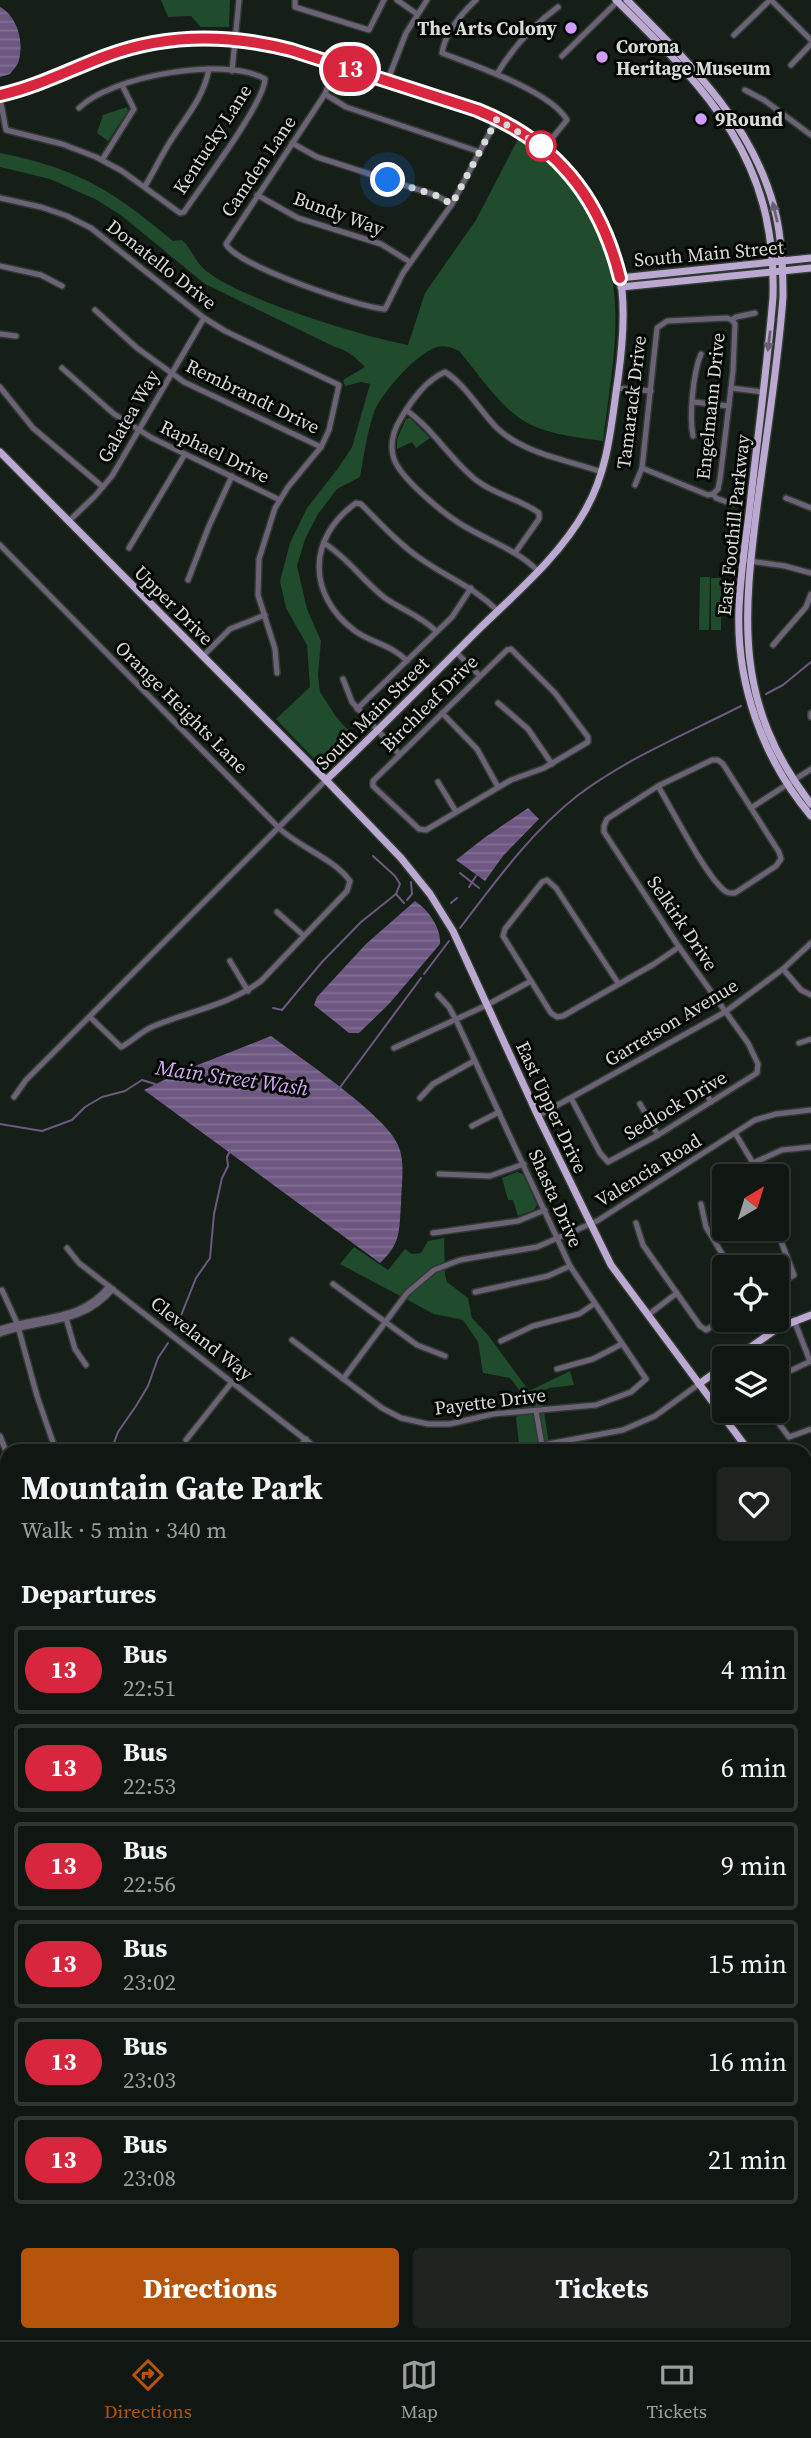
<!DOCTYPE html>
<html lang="en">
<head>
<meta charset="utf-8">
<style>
	:root { --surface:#101612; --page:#1e2320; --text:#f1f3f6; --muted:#9c9f9f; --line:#303532; --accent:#b45309 }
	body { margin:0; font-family:"Source Serif 4",serif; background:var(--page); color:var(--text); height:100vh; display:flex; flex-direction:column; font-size:26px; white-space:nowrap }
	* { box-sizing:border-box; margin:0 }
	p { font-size:23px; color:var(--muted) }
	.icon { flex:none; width:38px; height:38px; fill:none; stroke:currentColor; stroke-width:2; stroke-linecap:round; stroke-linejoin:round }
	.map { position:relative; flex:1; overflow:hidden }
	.side { position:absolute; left:0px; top:1444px; width:812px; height:898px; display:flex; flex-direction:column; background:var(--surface); border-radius:21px 21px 0 0; box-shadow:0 2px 5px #0004,0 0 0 2px var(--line) }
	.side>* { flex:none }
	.badge { padding:0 14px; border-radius:23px; font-size:24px; line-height:46px }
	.needle { width:46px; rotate:38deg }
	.fabs { position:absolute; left:712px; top:1164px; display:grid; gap:14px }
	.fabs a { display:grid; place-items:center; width:77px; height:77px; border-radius:7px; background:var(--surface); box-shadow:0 2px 5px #0004,0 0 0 2px var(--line); font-size:35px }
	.you { position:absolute; width:35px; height:35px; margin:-18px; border:5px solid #fff; border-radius:50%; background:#1a73e8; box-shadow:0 0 0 10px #1a73e833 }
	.map>.badge { position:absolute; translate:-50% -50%; box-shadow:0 0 0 4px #fff }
	h2 { padding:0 21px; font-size:26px; line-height:63px }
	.round { display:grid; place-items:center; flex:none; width:74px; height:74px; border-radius:7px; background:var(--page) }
	.headline { display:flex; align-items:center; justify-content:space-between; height:119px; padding:0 21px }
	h1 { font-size:33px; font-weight:700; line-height:52px }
	.cta { display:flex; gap:14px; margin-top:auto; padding:14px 21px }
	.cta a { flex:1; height:80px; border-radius:7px; background:var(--accent); color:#fff; font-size:28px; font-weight:700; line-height:80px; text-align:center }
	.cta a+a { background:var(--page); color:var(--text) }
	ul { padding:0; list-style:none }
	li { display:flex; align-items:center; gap:21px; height:88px; margin:0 14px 10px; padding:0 7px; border:4px solid var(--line); border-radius:7px }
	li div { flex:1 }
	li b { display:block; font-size:26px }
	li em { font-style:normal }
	li .badge { min-width:77px; font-weight:700; text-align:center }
	.tab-bar { display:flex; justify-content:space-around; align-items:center; height:98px; border-top:2px solid var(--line); background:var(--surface); font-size:19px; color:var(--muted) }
	.tab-bar a { display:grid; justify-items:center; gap:4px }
	.tab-bar .current { color:var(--accent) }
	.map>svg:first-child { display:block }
</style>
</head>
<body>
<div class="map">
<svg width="811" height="2340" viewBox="0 0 811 2340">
	<defs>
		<pattern id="water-rules" width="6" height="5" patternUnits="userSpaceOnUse" patternTransform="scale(1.75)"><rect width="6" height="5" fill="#6e5882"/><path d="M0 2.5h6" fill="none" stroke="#826f93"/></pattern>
	</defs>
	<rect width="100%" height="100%" fill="#161e18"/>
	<g fill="#204b2d">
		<polygon points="161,0 230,0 229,27 201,27 191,16 168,17"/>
		<polygon points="127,107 128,111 108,141 97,133 103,115"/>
		<path d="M518,139C542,151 560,172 576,194C634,274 614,350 603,441C575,437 541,434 518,417C495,400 478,373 459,351C452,348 446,345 438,347C418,351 381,394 374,412C367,433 364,455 360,477L337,489L318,514L305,539L297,566L307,609L321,641L318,675L320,692L337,718L357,740L328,768L324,769L276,719L310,687L307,645L286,608L280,581L290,543L307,508L339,467L352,447L370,384L361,382L345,386L343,380L365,367C355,357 349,351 335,347L205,284L122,216L97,200L50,179L0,167V153C79,169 112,190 173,241L182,240C191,248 193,257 201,266C228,296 365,337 408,345L425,293L476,220Z"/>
		<polygon points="410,418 430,438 416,448 412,442 397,449 397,439 406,419"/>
		<polygon points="700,577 710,577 709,630 699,630"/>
		<rect x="711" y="578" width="10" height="52"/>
		<polygon points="517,1172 523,1174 537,1205 534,1210 518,1216 513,1200 508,1200 502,1178"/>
		<polygon points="444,1238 445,1275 447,1282 468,1298 472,1318 488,1335 529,1391 570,1371 574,1385 549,1388 541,1392 550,1451 515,1451 519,1443 516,1418 528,1401 510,1378 483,1373 478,1342 463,1320 434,1314 340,1264 354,1247 388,1270 405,1249 412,1254 421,1253 428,1241"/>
		<polygon points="7,2093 7,2334 150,2334 151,2340 0,2340 0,2097"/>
	</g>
	<g fill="url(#water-rules)">
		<path d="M0,7C17,16 24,41 19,60C18,65 13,70 10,74L0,77Z"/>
		<polygon points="528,808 539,819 503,856 485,881 456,860 484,838"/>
		<path d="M415,901C428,910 441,927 440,944L389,1004L359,1033H349L314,1005L317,997L366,944Z"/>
		<path d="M271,1036C299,1057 387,1116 398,1145C406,1163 401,1185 401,1204C399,1231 401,1244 380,1263L144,1090L180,1072Z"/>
	</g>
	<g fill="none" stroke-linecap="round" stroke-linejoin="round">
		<g stroke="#6e5882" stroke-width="2">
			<polyline points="766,694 783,685 811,662"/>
			<polyline points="373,856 395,876 400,884 396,894 404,903"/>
			<polyline points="460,873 479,888"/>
			<polyline points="469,887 476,876"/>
			<polyline points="407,900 412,894 411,882"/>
			<polyline points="451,903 457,898"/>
			<path d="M460,928C496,881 530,833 577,796C627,758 686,734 741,706"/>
			<polyline points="424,974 449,941"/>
			<polyline points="273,1008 282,1010 322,962 361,922 396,894"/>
			<polyline points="338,1090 421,978"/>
			<polyline points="0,1124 42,1131 72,1120 85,1107 102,1097 125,1091 142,1080 155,1084"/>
			<polyline points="176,1328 196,1278 210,1258 214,1214 222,1178 228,1166 227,1157 230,1151"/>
			<polyline points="111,1451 118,1432 136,1406 148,1386 158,1358 168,1343"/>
			<polyline points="0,1549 7,1546"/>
			<polyline points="0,1762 7,1755"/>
		</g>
		<defs>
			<g id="minor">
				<polyline points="295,0 295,7 369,30 384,0"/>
				<polyline points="397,0 417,14"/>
				<path d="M476,0C461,14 445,33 442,53C473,65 551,91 567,120L544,148"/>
				<polyline points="771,0 811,40"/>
				<polyline points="734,35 770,0"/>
				<polyline points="562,56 619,0"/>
				<path d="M336,65L325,94L226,244C235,265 361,308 385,309L403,273L452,204L497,119"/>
				<polyline points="791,65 811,44"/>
				<polyline points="232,71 239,0"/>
				<path d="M497,74C513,47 532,26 558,7"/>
				<polyline points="387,82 406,33 427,0"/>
				<polyline points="745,90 764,100 811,135"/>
				<polyline points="325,94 346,107 480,152"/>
				<path d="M0,98L6,130L62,144L96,157L122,171L180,213L184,212C201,186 264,104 265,79C225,56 111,76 79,108"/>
				<polyline points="292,143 317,157 435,195 452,204"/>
				<polyline points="102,160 134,109 122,85"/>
				<path d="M145,186C152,175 157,164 164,152C179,124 203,102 209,69"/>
				<polyline points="257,195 298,218 381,244 410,262"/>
				<polyline points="0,198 41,207 67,216 91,228 204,318 225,331 339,385 329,430 321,447 288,487 275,508 259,559 258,595 275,649 277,673"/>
				<polyline points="0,266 41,275 62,286"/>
				<polyline points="95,310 137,348 184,382 321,447"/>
				<polyline points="0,334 16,336"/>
				<polyline points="62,368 114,414 152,438 280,500"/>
				<polyline points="0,387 33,428 103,487"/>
				<polyline points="616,388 651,391"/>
				<polyline points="731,388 763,392"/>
				<polyline points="694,402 729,406"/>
				<path d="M406,410C433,429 450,459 476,480C495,495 520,499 539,513V519L515,553"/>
				<path d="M693,436C689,416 693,373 701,354"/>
				<polyline points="642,468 708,495 713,494 716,498 732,504"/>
				<polyline points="635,485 642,468 657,328 667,321 727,318 732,320 736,317 755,313"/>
				<polyline points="713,494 718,489 720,479 733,371 735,324 732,320"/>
				<polyline points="786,498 811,508"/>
				<polyline points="69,521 95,496 112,476 204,318"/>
				<path d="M324,543C348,558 363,581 385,598C402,610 421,616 436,631"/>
				<path d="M0,545L280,829C301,848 334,859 350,881L347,891L261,981C229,1005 190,1011 154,1026C141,1031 133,1041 121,1047L90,1017"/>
				<polyline points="129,548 185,454"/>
				<polyline points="749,561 785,566 811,573"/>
				<path d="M538,571C517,550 489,541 464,526C445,515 401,479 394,459C389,444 393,431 401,418C412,400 426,380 445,372C466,385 480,411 497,428C524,454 568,460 602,472"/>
				<polyline points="188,580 209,526 232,476"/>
				<polyline points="773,645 806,607 811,594"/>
				<polygon points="511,649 555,693 588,737 588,742 544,768 511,780 426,830 419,829 373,786 373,781 507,650"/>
				<polyline points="456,652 479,675"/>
				<polyline points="203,656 230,629 265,615"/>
				<path d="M407,661C392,645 372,643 355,631C307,595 307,538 356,503L361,504C380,523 399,544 421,559C448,578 474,587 498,611"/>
				<polyline points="343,679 352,702 399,754"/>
				<polyline points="498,703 528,729 552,764"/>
				<polyline points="357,709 452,617 471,588"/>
				<polyline points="442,713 477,749 498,787"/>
				<polyline points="811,713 811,717"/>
				<polyline points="438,782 455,810"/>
				<polyline points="751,808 811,769"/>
				<polyline points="277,912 303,935"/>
				<polyline points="230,961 248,991"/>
				<polyline points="783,969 801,990 811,995"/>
				<polyline points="618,983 556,888 547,880 542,882 505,929 503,936 551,1013 557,1017 563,1016 654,964 679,947"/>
				<polyline points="799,1043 811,1039"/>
				<polyline points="394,1048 487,1005 531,981"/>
				<polyline points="704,1089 711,1102"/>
				<polyline points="14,1097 26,1080 326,780"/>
				<polyline points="420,1098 433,1084 474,1061"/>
				<path d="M571,1098L600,1153L608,1162L658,1135L757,1073L758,1064L748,1043L679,947L604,832V826L607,819L658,786L712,760H718L723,764L779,852L781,859L776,866L735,893C729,893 730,894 725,891C705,875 673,811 658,786"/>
				<polyline points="640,1104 658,1135"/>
				<polyline points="538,1116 725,1012 783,969 811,943"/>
				<polyline points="472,1126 499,1112"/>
				<polyline points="735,1133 753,1163 758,1176"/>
				<polyline points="753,1163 782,1150 811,1147"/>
				<polyline points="439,1174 490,1176 524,1164"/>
				<polyline points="701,1204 706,1227 730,1267"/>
				<polyline points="636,1223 643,1245 700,1326 706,1330 724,1319"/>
				<polyline points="776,1228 794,1275 777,1285"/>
				<polyline points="433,1233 518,1221 545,1210"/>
				<polyline points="67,1248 79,1263 320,1451"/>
				<polyline points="333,1284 417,1345 445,1356"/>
				<polyline points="2,1290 17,1323 37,1396 56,1451"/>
				<polyline points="475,1292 548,1276 570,1266"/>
				<polyline points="648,1315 677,1293"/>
				<polyline points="66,1318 75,1349 86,1365"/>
				<polyline points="794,1320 810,1361"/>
				<path d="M0,1329C39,1315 81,1322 109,1286"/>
				<path d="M0,1334C43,1318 80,1327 113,1289"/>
				<polyline points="292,1340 382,1408 401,1418 428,1424 450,1424 493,1414 596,1405 631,1392 646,1379 570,1266 456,1020 449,1007 438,995"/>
				<polyline points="501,1341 533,1326 579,1314 594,1304"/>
				<polyline points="557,1369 593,1359 622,1344"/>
				<polyline points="777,1377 811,1361"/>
				<polyline points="343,1379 407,1293 434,1270 460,1260 537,1247 597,1221 755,1120 776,1114 811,1110"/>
				<polyline points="769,1410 789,1437 811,1429"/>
				<polyline points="536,1411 543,1451"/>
				<polyline points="0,1436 7,1454"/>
				<polyline points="186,1440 232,1382"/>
				<polyline points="297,1451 306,1439"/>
				<polyline points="510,1451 623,1430 655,1416 699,1384"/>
				<polyline points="684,1451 692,1447 695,1451"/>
				<polyline points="805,1594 811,1603 805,1612"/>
				<polyline points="0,1665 7,1655"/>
				<polyline points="805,1800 811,1805"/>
				<polyline points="0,1890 7,1896"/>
				<polyline points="0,1903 7,1898"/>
				<polyline points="805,2093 811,2085"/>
				<polyline points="805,2175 811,2175"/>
				<polyline points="193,2334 193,2340"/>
				<polyline points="387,2334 393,2340"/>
				<polyline points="610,2340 614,2334"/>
			</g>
			<g id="major">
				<path d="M616,0C708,91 777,158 773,297C767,369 757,442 749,514C745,546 740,577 739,609C736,684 763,759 811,816"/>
				<path d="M627,0C687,61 751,121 774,207C782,236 783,267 783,297C778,364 767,432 758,499C743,617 733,703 811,804"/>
				<path d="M0,95C44,85 83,62 126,49C152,40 179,37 206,37C265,37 320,59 376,78C415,91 459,100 497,119C564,153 613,215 622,291C625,320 622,350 618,379C611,424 609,468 586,509C560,556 517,592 479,629C428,680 378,731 326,780"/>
				<polyline points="620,278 811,258"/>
				<polyline points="621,287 811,268"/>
				<polyline points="0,452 326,780 401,858 430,894 453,931 538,1116 611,1265 749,1451"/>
				<polyline points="735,1358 778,1328 811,1315"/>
				<polyline points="699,1384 724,1366"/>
				<polyline points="805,1525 811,1533"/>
			</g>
		</defs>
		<use href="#minor" stroke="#313933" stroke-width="8"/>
		<use href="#major" stroke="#313933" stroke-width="10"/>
		<use href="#minor" stroke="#6b6275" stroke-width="5"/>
		<use href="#major" stroke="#bca9d1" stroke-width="7"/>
	</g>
	<defs><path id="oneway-solid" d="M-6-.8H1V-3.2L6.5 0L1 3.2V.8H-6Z" transform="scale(1.75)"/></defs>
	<g fill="#6a6075">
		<use href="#oneway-solid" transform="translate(775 212) rotate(-103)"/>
		<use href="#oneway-solid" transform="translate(769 341) rotate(97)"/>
	</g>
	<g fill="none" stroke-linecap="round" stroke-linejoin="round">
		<defs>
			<path id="line" d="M0,95C37,87 71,69 106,56C167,33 229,34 291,50L477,110C555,141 600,197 620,278"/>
		</defs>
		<use href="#line" stroke="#fff" stroke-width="16"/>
		<use href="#line" stroke="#d7263d" stroke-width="10"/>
		<polyline stroke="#d6dcd7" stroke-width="7" stroke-dasharray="0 12.6" points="388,180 435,195 452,204 497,119 544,148 541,146"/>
	</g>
	<g fill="#d09dff" stroke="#050705" stroke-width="2.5">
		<circle cx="571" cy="28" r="7"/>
		<circle cx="602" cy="57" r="7"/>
		<circle cx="701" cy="119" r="7"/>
	</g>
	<circle fill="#fff" stroke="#d7263d" stroke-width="3.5" cx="541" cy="146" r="14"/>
	<g text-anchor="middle" stroke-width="6" stroke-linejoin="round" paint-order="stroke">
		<g font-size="19" font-weight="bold" fill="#d6dcd7" stroke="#050705" text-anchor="start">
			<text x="557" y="35" text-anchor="end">The Arts Colony</text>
			<text x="616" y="53">Corona<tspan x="616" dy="22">Heritage Museum</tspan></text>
			<text x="715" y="126">9Round</text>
		</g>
		<g font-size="19" fill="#d6dcd7" stroke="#050705">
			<text transform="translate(212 139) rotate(-57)" y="7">Kentucky Lane</text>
			<text transform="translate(258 166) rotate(-56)" y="7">Camden Lane</text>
			<text transform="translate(339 213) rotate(20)" y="7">Bundy Way</text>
			<text transform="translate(709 253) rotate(-5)" y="7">South Main Street</text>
			<text transform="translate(162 264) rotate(38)" y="7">Donatello Drive</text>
			<text transform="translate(253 396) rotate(26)" y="7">Rembrandt Drive</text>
			<text transform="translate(631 402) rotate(-83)" y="7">Tamarack Drive</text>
			<text transform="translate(710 406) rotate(-84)" y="7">Engelmann Drive</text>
			<text transform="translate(128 416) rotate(-60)" y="7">Galatea Way</text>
			<text transform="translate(215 451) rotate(26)" y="7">Raphael Drive</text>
			<text transform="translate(733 525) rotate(-84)" y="7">East Foothill Parkway</text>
			<text transform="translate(174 605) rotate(45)" y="7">Upper Drive</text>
			<text transform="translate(429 703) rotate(-45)" y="7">Birchleaf Drive</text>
			<text transform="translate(182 707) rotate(45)" y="7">Orange Heights Lane</text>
			<text transform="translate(372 713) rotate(-45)" y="7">South Main Street</text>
			<text transform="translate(683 923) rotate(56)" y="7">Selkirk Drive</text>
			<text transform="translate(671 1022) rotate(-31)" y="7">Garretson Avenue</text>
			<text transform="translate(675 1105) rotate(-31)" y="7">Sedlock Drive</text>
			<text transform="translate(552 1107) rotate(65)" y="7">East Upper Drive</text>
			<text transform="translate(648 1170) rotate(-32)" y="7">Valencia Road</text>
			<text transform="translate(556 1198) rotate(66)" y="7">Shasta Drive</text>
			<text transform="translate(202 1338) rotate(38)" y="7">Cleveland Way</text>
			<text transform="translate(490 1401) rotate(-7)" y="7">Payette Drive</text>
		</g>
		<g font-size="21" font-style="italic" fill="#d0adf1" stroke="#050705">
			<text transform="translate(232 1078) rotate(8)" y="7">Main Street Wash</text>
		</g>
	</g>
</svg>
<div class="fabs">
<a><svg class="needle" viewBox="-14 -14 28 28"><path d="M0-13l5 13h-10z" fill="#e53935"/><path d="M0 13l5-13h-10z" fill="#9c9f9f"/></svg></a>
<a><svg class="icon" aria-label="locate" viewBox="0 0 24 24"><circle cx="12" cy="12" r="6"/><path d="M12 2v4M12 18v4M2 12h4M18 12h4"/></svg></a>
<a><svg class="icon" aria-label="layers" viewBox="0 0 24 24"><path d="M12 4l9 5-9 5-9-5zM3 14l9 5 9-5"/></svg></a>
</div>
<div class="you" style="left:388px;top:180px"></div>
<b class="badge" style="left:350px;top:69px;background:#d7263d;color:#fff">13</b>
<section class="side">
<div class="headline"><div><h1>Mountain Gate Park</h1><p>Walk · 5 min · 340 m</p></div><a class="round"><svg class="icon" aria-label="heart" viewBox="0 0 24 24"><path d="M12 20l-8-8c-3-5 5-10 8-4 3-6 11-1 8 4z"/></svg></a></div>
<h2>Departures</h2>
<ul>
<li><span class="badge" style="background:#d7263d;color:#fff">13</span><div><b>Bus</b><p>22:51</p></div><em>4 min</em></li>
<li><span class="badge" style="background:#d7263d;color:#fff">13</span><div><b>Bus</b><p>22:53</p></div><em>6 min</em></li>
<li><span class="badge" style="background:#d7263d;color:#fff">13</span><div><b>Bus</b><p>22:56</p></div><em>9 min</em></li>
<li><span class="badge" style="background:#d7263d;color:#fff">13</span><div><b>Bus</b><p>23:02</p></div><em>15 min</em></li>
<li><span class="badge" style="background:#d7263d;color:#fff">13</span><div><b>Bus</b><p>23:03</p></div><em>16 min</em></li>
<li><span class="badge" style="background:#d7263d;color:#fff">13</span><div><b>Bus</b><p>23:08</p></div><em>21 min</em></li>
</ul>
<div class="cta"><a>Directions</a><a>Tickets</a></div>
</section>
</div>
<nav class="tab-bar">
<a class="current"><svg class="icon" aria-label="directions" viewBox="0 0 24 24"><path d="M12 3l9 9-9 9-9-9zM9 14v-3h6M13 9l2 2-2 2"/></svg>Directions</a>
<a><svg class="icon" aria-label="map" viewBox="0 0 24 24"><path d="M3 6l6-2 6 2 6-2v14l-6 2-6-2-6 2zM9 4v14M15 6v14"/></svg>Map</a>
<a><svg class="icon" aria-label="tickets" viewBox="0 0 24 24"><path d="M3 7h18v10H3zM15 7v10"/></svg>Tickets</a>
</nav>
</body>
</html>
